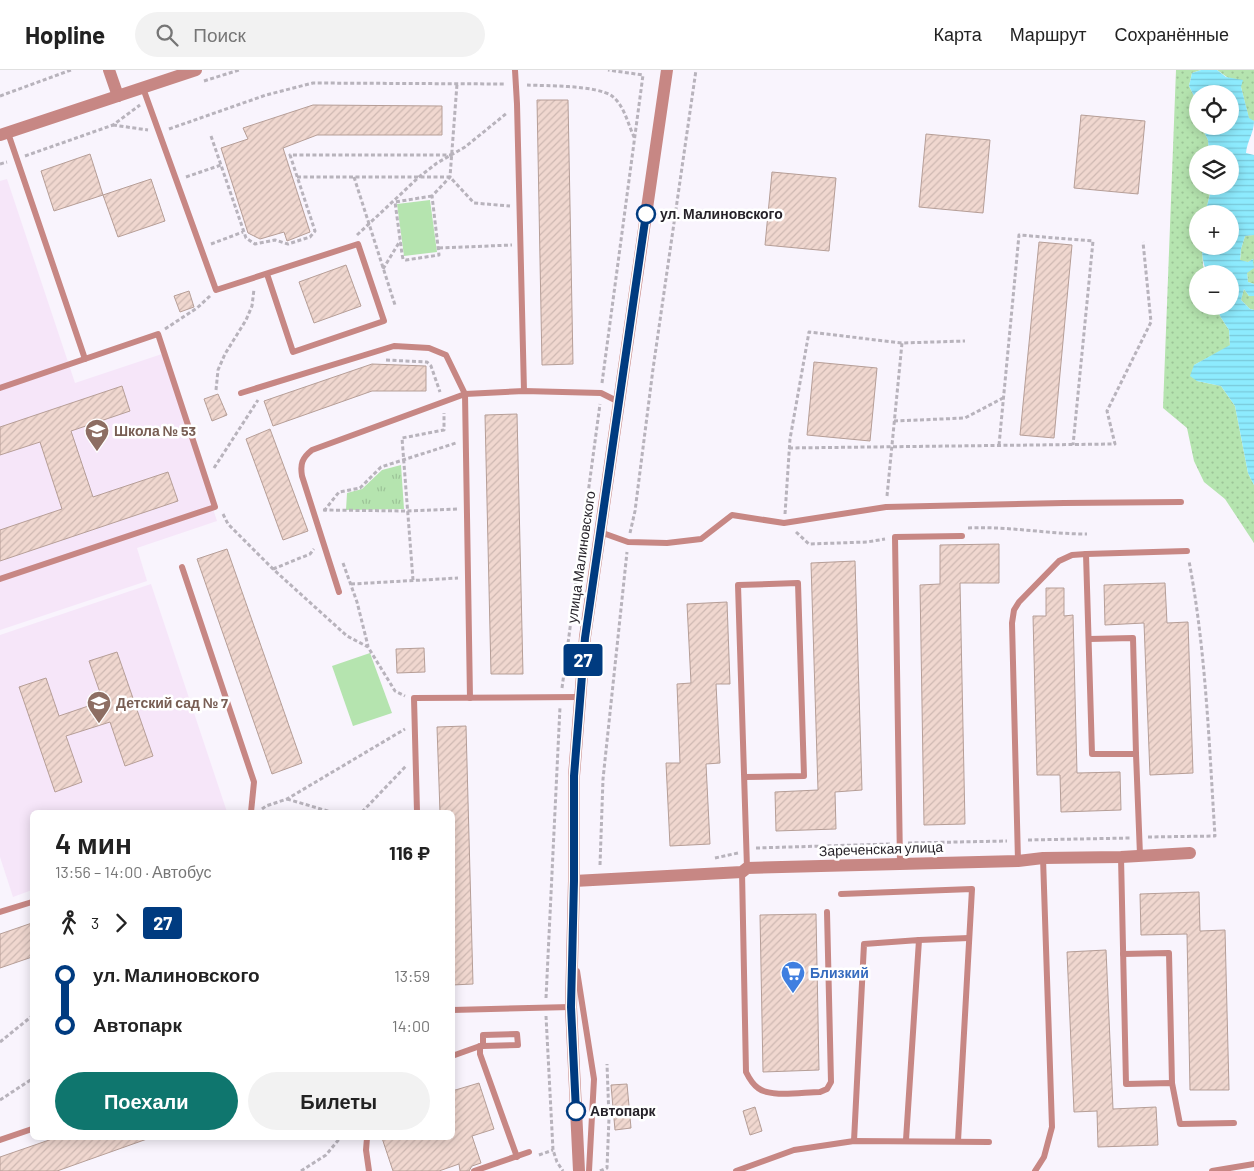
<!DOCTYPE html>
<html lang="ru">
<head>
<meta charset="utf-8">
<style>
	:root { --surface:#fff; --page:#f2f2f2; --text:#222; --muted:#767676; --line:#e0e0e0; --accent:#0f766e }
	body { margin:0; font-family:Barlow,sans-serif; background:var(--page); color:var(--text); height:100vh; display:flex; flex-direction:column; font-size:19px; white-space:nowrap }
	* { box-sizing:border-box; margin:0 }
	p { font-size:16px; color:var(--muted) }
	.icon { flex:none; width:28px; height:28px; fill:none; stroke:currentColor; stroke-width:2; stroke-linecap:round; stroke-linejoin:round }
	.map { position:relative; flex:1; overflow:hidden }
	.drawer { position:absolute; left:30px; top:740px; width:425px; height:330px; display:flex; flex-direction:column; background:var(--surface); border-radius:8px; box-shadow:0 2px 12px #0003 }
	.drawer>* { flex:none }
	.badge { padding:0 10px; border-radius:4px; font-size:18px; line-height:32px }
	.fabs { position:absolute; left:1189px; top:15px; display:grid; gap:10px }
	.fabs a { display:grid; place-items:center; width:50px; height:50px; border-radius:50%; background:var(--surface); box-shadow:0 2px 12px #0003; font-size:25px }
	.map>.badge { position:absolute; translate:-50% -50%; box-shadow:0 0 0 2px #fff }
	.legs { display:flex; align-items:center; gap:8px; height:55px; padding:0 25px; font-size:16px }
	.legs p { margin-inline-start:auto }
	.head { display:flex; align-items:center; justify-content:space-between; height:85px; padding:0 25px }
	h1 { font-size:28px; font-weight:600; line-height:38px }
	.cta { display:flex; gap:10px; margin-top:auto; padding:10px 25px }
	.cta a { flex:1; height:58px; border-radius:30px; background:var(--accent); color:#fff; font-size:20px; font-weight:600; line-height:58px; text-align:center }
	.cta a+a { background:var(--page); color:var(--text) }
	ul { padding:0 25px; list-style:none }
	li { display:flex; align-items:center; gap:18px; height:50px; font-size:19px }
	li i { display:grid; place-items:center; width:8px; height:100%; margin:0 6px; background:currentColor }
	li i::after { content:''; width:12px; height:12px; margin:-6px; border:4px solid; border-radius:50%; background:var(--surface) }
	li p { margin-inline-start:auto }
	li:first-child i { background:linear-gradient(#0000 50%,currentColor 0) }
	li:last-child i { background:linear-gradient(currentColor 50%,#0000 0) }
	header { display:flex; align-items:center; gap:30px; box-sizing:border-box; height:70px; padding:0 25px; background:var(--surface); border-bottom:1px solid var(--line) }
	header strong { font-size:24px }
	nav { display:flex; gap:28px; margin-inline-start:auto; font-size:18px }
	.search { width:350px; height:45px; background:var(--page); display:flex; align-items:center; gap:12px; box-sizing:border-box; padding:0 18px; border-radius:28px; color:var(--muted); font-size:19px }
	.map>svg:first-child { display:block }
</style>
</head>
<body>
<header>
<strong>Hopline</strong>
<div class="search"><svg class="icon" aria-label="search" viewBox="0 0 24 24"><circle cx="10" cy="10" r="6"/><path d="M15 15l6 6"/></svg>Поиск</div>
<nav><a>Карта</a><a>Маршрут</a><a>Сохранённые</a></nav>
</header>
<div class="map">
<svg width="1254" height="1101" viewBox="0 0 1254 1101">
	<defs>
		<pattern id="grass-dots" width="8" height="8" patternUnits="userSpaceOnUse" patternTransform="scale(1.25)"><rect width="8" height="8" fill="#b5e4af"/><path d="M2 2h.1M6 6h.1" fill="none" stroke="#9cc397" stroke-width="1.8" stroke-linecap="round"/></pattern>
		<pattern id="park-tufts" width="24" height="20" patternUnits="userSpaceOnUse" patternTransform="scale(1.25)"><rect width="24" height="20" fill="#b5e4af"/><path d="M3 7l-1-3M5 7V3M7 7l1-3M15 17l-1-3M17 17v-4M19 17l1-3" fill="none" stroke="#9cc397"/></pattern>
		<pattern id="water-rules" width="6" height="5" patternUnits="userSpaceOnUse" patternTransform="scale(1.25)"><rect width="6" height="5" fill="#8debfe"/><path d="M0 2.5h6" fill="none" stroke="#7ac9da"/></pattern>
		<pattern id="building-hatch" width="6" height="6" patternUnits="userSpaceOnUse" patternTransform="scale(1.25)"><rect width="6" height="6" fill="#f0d7cf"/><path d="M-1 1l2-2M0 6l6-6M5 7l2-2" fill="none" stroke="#ceb8b2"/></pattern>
	</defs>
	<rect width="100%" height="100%" fill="#f9f4fd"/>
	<g fill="#f6e6f9">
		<polygon points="7,109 75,313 162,284 217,451 137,478 147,511 0,560 0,111"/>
		<polygon points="151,514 227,742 32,742 32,820 13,827 0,787 0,565"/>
	</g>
	<g fill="url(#grass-dots)">
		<polygon points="1176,0 1201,0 1192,3 1189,16 1195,28 1198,56 1201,56 1208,70 1209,84 1198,84 1198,116 1212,116 1205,144 1198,144 1198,176 1202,176 1203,196 1208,204 1198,204 1198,236 1217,236 1220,246 1229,260 1230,276 1194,295 1197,311 1221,316 1235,336 1248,403 1254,415 1254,473 1225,429 1204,412 1194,391 1187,358 1163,338"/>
		<polygon points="1217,0 1254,0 1254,51 1249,49 1241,17"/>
		<polygon points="1254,165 1254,214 1248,212 1247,203 1253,189 1248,192 1240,191 1241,179 1245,166"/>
		<polygon points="1244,219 1249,226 1254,226 1254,240 1250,239 1241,230"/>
	</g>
	<polygon fill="url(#park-tufts)" points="401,395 404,439 346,440 347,423 362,419 382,400"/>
	<g fill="#b5e4af">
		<polygon points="430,130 437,182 404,186 397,134"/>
		<polygon points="370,583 392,643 353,656 332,596"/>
	</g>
	<path fill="url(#water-rules)" d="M1201,0H1217L1226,7L1243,10L1241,17L1249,48L1254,51C1254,63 1247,71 1246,83L1254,85V165L1245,166L1241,179L1240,190L1248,192L1253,189L1254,198L1247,203L1248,212L1254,214V226H1249L1244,219L1241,230L1250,239L1254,240V415L1248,403L1235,336L1221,316L1197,311L1190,306L1194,295L1230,275L1229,260L1220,246L1217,236H1230V204H1208C1203,195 1202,186 1202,176H1230V144H1205L1212,116H1230V84H1209L1208,70L1201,56H1230V24H1198L1197,50L1195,28L1189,16L1192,3Z"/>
	<g fill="url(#building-hatch)" stroke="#b69e97">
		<polygon points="537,30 568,30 573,294 542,295"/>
		<polygon points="313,35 442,36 442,65 317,65 283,78 310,162 287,171 284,162 260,169 248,163 221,78 248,69 243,58"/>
		<polygon points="1081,45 1145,51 1138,124 1074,118"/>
		<polygon points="926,64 990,70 983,143 919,137"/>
		<polygon points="90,84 103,125 54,141 41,101"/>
		<polygon points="772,102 836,108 829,181 765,175"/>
		<polygon points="151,109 165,151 118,167 103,125"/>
		<polygon points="1039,172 1072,175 1054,368 1020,365"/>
		<polygon points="346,195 361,236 314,253 299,212"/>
		<polygon points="189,221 194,237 180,242 174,226"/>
		<polygon points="814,292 877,298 870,371 807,365"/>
		<polygon points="372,294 426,296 426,321 372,321 273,356 264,331"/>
		<polygon points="122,316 130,341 71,361 93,427 168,402 178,431 0,491 0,460 62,439 40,372 0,385 0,357"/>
		<polygon points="218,324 227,345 212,351 204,329"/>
		<polygon points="517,344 523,604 491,604 485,345"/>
		<polygon points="270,359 308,461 283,470 246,369"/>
		<polygon points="999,474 999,513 960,513 965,754 924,755 920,515 940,514 940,475"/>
		<polygon points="227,479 302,693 272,704 197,489"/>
		<polygon points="855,491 862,720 835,722 836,759 776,761 775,722 818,720 811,493"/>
		<polygon points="1165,513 1167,553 1188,552 1193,703 1150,705 1144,553 1105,555 1104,515"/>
		<polygon points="1046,518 1064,518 1064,546 1073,545 1077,703 1120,702 1121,740 1061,742 1060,705 1037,705 1033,546 1046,546"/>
		<polygon points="727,532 730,614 716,614 720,693 706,694 710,774 670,776 666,693 680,693 677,614 691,613 687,534"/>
		<polygon points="424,578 425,602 397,603 396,579"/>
		<polygon points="117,582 153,686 125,696 110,652 66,666 82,712 55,722 19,617 46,608 59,646 103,631 89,591"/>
		<polygon points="466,656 473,914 452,915 452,742 440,742 437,657"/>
		<polygon points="1199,822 1200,861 1225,860 1229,1020 1190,1020 1187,864 1141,865 1140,824"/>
		<polygon points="816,844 819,1000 763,1002 760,845"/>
		<polygon points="32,853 32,887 0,898 0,864"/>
		<polygon points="1106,880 1113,1039 1156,1037 1158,1075 1098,1077 1097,1041 1074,1042 1067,882"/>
		<polygon points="479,1013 494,1059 472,1066 481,1093 472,1096 469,1101 460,1101 459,1094 439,1101 393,1101 382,1068 452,1068 452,1021"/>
		<polygon points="627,1014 631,1058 615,1060 611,1015"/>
		<polygon points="755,1037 762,1061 750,1065 743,1041"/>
		<polygon points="55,1068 147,1068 147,1069 57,1101 0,1101 0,1087"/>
	</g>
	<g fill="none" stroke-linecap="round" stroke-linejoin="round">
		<g stroke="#b8b3bc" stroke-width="3" stroke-dasharray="4 2.5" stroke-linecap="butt">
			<polyline points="204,11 239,0"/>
			<path d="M527,15C547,16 596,15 612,26C624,35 628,54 634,67"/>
			<polyline points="0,26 71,0"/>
			<polyline points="113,55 148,60"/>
			<polyline points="169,59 266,25 313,13 505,14"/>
			<polyline points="211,66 246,168 255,174 275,170 288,174 310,167 315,161 290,85 452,85"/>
			<polyline points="25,86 113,55 140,35"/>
			<polyline points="0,94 7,92"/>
			<polyline points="186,107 221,95"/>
			<polyline points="297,107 450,107 474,133 510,136"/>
			<polyline points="354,107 395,235"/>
			<polyline points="432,126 395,132 402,184 403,189 406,190 439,185 432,126 450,107 457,14"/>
			<polyline points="357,165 419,107 437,93 465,77 507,43"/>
			<polyline points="211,174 243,162"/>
			<polyline points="439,178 512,175"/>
			<polyline points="383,199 400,171"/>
			<polyline points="165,259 197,238 210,226"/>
			<polyline points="386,290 427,292 431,296 440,322"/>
			<polyline points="602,313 643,5 608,0"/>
			<polyline points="216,320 218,300 225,284 246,250 252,236 254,219"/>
			<polyline points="894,351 965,348 1003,328"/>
			<polyline points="999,375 1019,165 1093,171 1073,375"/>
			<polyline points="789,378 1115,374 1107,341 1151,252 1143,172"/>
			<polyline points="214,398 258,330"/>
			<polyline points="887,426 902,273 965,271"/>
			<polyline points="323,440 407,441 457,439"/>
			<polyline points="324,441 339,422 360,418 381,397 456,373"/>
			<polyline points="223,444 228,454 273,499 347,566 368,577 395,621 405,626"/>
			<polyline points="785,444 790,369 809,262 902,273"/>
			<path d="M968,458C1008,456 1047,464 1087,464"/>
			<polyline points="796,462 809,474 867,472 885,469"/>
			<polyline points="630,463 635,441 653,299 696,0"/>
			<polyline points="343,493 357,532 368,576"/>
			<polyline points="273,499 310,484 314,479"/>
			<polyline points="413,510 402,368 444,360 444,343"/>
			<polyline points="351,514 458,508"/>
			<polyline points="562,618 600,334"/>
			<polyline points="287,729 331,742"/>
			<polyline points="262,739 266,736 287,729 405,659"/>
			<polyline points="362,742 406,696"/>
			<path d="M1148,767L1215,766C1209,674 1206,581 1189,491"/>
			<polyline points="1028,770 1130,768"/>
			<polyline points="908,773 1007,771"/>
			<polyline points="756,778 890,774"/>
			<polyline points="715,788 738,783"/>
			<polyline points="600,795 603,709 627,482"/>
			<polyline points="546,928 560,637"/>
			<polyline points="546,946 553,1080 557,1092 563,1101"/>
			<polyline points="0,972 32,946"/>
			<polyline points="0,1030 32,1009"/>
			<polyline points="539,1085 553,1080"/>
			<polyline points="301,1101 326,1085 340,1068"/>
			<polyline points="600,1101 607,1098 609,1048 607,994"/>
		</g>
		<g stroke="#c78784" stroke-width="6">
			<polyline points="515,0 517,34 524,321"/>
			<polyline points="143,18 216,220 358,174 384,251 293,282 267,204"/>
			<polyline points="8,63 85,289"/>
			<polyline points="0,318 158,264 215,437 0,509"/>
			<polyline points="241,323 394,276 429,278 446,285 465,324 470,628"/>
			<polyline points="600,462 628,472 667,473 701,469 732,445 784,453 886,437 1064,433 1181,432"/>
			<polyline points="1086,484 1187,481"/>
			<polyline points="182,497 254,712 251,742"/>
			<path d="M339,522L302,406C300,394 302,388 312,380L465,324L524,321L601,323L619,332"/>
			<polyline points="1089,569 1133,568 1136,684"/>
			<polyline points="745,707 804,706 798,513 738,515 747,798"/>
			<polyline points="417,742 414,628 580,627"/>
			<polyline points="1121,787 1126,1014 1172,1013 1180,1054 1234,1053"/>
			<polyline points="1018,791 1012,553 1014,540 1019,532 1059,491 1072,485 1086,484 1092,684 1136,684 1140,785"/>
			<polyline points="900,793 895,467 962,466"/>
			<path d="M742,802L746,1002C749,1008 752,1014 758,1018C771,1028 803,1022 820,1022L827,1019L831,1012L827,842"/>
			<polyline points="841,824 972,819 958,1071"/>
			<polyline points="0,842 32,832"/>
			<polyline points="919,870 969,868"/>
			<polyline points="1123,884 1169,883 1172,1013"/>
			<polyline points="577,901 594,1009 589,1101"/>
			<polyline points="452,940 571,937"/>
			<polyline points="483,976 483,965 517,964 518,975 483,976 480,976 480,984 517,1087"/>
			<polyline points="452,986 480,976"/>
			<polyline points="367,1068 366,1080 369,1101"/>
			<polyline points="0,1070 32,1059"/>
			<polyline points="854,1071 864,874 919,870 906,1070"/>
			<polyline points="474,1101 529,1082"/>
			<polyline points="736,1101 794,1080 854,1071 989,1072"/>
			<polyline points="1035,1101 1044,1087 1052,1057 1043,788"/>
			<polyline points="1212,1101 1254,1094"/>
		</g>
		<g stroke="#c78784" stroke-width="12">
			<polyline points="109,0 118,26"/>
			<polyline points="574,811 742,802 747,798 1018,791 1043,788 1121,787 1190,783"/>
		</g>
		<g stroke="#c78784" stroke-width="12">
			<polyline points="0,65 196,0"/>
			<polyline points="579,1101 571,937 574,811 574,706 585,567 667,0"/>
		</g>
	</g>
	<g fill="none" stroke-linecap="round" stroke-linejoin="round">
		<defs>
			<polyline id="line-1" points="576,1041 571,937 574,811 574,706 585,568 646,144"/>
		</defs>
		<use href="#line-1" stroke="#fff" stroke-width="11"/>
		<use href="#line-1" stroke="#003b80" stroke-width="8"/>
	</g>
	<defs>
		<symbol id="school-pin" viewBox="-11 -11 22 30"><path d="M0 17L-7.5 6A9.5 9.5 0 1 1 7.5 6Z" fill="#8d6e63" stroke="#fff"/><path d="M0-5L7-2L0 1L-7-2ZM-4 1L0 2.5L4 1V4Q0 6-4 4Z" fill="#fff"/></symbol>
		<symbol id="supermarket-pin" viewBox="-11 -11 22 30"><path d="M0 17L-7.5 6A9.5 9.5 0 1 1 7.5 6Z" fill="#3f7fe0" stroke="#fff"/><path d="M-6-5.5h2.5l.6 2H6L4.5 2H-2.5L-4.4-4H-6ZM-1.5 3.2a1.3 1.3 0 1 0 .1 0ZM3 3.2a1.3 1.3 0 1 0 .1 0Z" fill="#fff"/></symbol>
	</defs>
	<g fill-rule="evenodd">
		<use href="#school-pin" x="83" y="347" width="28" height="38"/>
		<use href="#school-pin" x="85" y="619" width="28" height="38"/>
		<use href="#supermarket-pin" x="779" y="889" width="28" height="38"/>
	</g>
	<g fill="#fff" stroke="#003b80" stroke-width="2.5">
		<circle cx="646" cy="144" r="9"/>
		<circle cx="576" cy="1041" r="9"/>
	</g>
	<g text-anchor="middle" stroke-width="5" stroke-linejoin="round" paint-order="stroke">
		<g font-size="14" font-weight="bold" fill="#262229" stroke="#fff" text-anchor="start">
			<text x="660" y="149">ул. Малиновского</text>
			<text x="590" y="1046">Автопарк</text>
		</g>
		<g font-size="14" font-weight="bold" fill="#785e54" stroke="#fff" text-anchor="start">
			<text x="114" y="366">Школа № 53</text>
			<text x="116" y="638">Детский сад № 7</text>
		</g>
		<g font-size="14" fill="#262229" stroke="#fff">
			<text transform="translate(581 487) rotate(-82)" y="5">улица Малиновского</text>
			<text transform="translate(881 779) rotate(-2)" y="5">Зареченская улица</text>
		</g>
		<g font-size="14" font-weight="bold" fill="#366cbe" stroke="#fff" text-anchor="start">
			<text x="810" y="908">Близкий</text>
		</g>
	</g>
</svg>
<div class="fabs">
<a><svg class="icon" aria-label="locate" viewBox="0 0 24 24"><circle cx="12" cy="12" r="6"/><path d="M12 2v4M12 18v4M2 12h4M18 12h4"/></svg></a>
<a><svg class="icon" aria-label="layers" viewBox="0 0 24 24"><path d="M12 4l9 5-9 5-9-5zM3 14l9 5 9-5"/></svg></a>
<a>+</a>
<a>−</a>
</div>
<b class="badge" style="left:583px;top:590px;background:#003b80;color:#fff">27</b>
<section class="drawer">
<div class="head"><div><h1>4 мин</h1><p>13:56 – 14:00 · Автобус</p></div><b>116 ₽</b></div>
<div class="legs"><svg class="icon" aria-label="walk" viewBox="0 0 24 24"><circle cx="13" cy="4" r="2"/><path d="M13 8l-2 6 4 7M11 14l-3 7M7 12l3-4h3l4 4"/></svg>3<svg class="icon" aria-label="forward" viewBox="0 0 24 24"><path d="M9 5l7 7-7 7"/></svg><b class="badge" style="background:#003b80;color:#fff">27</b></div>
<ul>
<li><i style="color:#003b80"></i><b>ул. Малиновского</b><p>13:59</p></li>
<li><i style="color:#003b80"></i><b>Автопарк</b><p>14:00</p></li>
</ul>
<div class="cta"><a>Поехали</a><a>Билеты</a></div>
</section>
</div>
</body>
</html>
